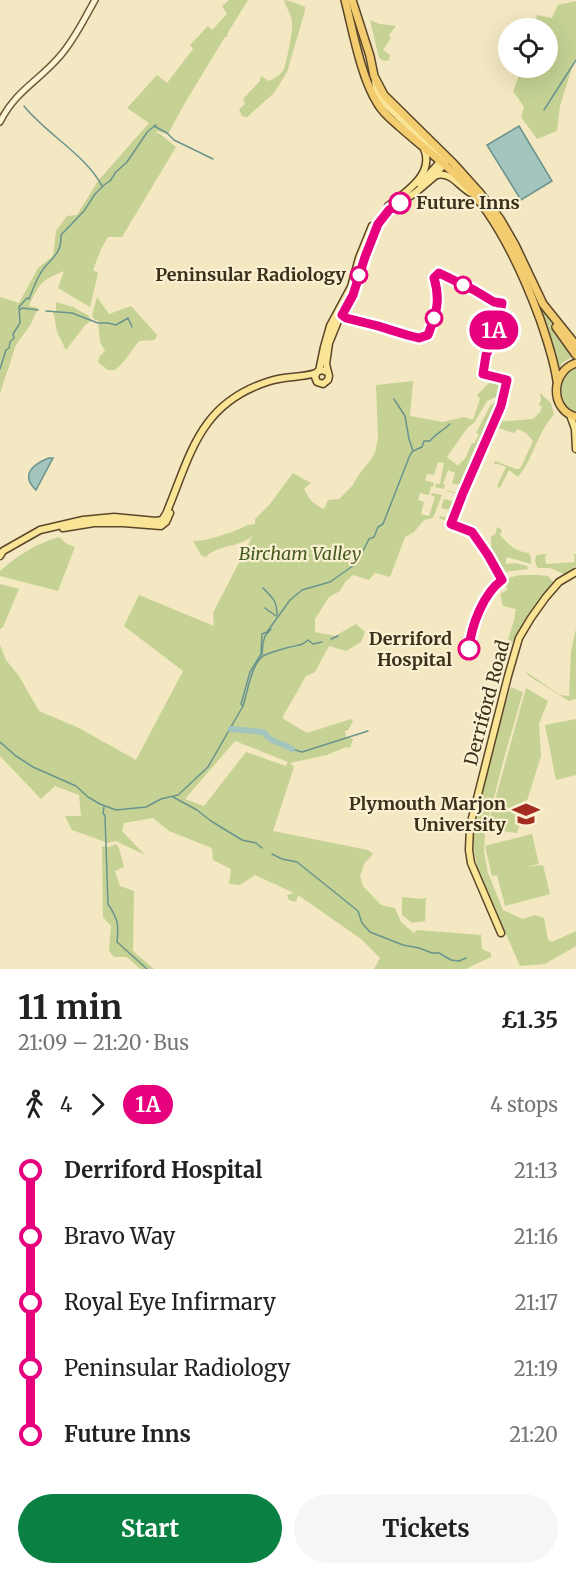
<!DOCTYPE html>
<html lang="en">
<head>
<meta charset="utf-8">
<style>
	:root { --surface:#fff; --page:#f6f6f6; --text:#222; --muted:#767676; --accent:#0b8043 }
	body { margin:0; font-family:Merriweather,serif; background:var(--page); color:var(--text); height:100vh; display:flex; flex-direction:column; font-size:22px; white-space:nowrap }
	* { box-sizing:border-box; margin:0 }
	p { font-size:20px; color:var(--muted) }
	.icon { flex:none; width:33px; height:33px; fill:none; stroke:currentColor; stroke-width:2; stroke-linecap:round; stroke-linejoin:round }
	.map { position:relative; height:969px; overflow:hidden }
	.side { display:flex; flex-direction:column; background:var(--surface); flex:1 }
	.side>* { flex:none }
	.badge { padding:0 12px; border-radius:20px; font-size:21px; line-height:39px }
	.buttons { position:absolute; left:498px; top:18px; display:grid; gap:12px }
	.buttons a { display:grid; place-items:center; width:60px; height:60px; border-radius:50%; background:var(--surface); box-shadow:0 6px 24px #0002; font-size:30px }
	.map>.badge { position:absolute; translate:-50% -50%; box-shadow:0 0 0 3px #fff }
	.legs { display:flex; align-items:center; gap:9px; height:66px; padding:0 18px; font-size:20px }
	.legs p { margin-inline-start:auto }
	.headline { display:flex; align-items:center; justify-content:space-between; height:102px; padding:0 18px }
	h1 { font-size:33px; font-weight:700; line-height:45px }
	.primary-button { display:flex; gap:12px; margin-top:auto; padding:12px 18px }
	.primary-button a { flex:1; height:69px; border-radius:36px; background:var(--accent); color:#fff; font-size:24px; font-weight:700; line-height:69px; text-align:center }
	.primary-button a+a { background:var(--page); color:var(--text) }
	ul { padding:0 18px; list-style:none }
	li { display:flex; align-items:center; gap:21px; height:66px; font-size:22px }
	li i { display:grid; place-items:center; width:9px; height:100%; margin:0 8px; background:currentColor }
	li i::after { content:''; width:15px; height:15px; margin:-8px; border:4px solid; border-radius:50%; background:var(--surface) }
	li p { margin-inline-start:auto }
	li:first-child i { background:linear-gradient(#0000 50%,currentColor 0) }
	li:last-child i { background:linear-gradient(currentColor 50%,#0000 0) }
	.map>svg:first-child { display:block }
</style>
</head>
<body>
<div class="map">
<svg width="576" height="969" viewBox="0 0 576 969">
	<rect width="100%" height="100%" fill="#f3e8c1"/>
	<g fill="#c5d294" fill-rule="evenodd">
		<path d="M229,0H248L227,34V37H225L186,101L168,134L157,131L156,132L160,134L176,147L122,237H108L101,249L93,270L98,273L90,307L58,288L64,271C41,280 39,284 29,306L38,308L31,324L16,345L0,393V297L19,303L38,268L53,256L56,231L67,216L77,215L98,181L149,123L127,108L157,75L167,83L193,49L190,45L208,26L212,30L227,14L222,6Z"/>
		<path d="M284,0L293,2L305,7V11L287,72L274,93L247,117L242,116L239,109L245,104L243,99L260,81L261,76L269,81C275,78 281,75 284,69C287,61 293,30 292,22C291,13 286,8 284,0Z"/>
		<polygon points="576,1 576,59 574,61 560,106 557,131 537,139 521,117 524,107 513,91 522,68 548,68 548,28 534,28 537,15 552,18 558,5"/>
		<polygon points="370,20 380,24 396,26 389,35 391,38 383,50 390,55 389,60 384,61 379,58"/>
		<polygon points="531,286 550,321 573,356 562,363 559,370 555,351"/>
		<polygon points="97,297 109,314 131,306 157,335 156,338 154,340 139,341 125,360 115,370 108,370 98,362 100,356 105,351 100,342 98,320 95,320 92,316"/>
		<polygon points="56,302 73,307 89,316 91,321 86,324 66,350 57,332 54,315 53,312 56,312"/>
		<path d="M576,368V413C558,404 555,377 576,368Z"/>
		<path d="M494,378L501,381L498,396L487,401L474,423L468,427L447,457L458,466L462,461H463L467,456V454L472,443L474,444L479,434L476,433L490,406L496,401H499L494,417L449,519L447,521L439,518L440,516L448,518L450,513V510L441,508L444,499L453,501L455,493L447,491V490L458,493L460,485L452,483L455,473L448,470L443,484L445,485L444,489L435,487L436,484H440L444,463L438,462L434,475L427,474L425,480L434,483L433,487L431,486L429,495L420,493L418,500L424,502L421,514L429,516L435,497L431,495L432,493L442,495L433,518L424,520L414,532L405,537L390,577L375,573L369,580L353,575L345,582L340,591L329,597L315,619V632L335,636L356,624L365,632L361,642L346,651L329,646L315,672L306,676L282,718L307,733L351,719L353,721L348,730L345,731L346,737L353,739L350,748L346,747L327,755L290,763L294,767L273,831L368,850L373,854L364,864L360,876L363,886L381,905L395,908L401,922L414,933L417,930L481,935L482,949L491,953V957L466,969H374L380,958L361,939L298,895L296,902L289,900L287,895L294,893L255,875L240,885L229,884L231,869L213,860L212,848L169,831L153,818L124,823L122,831L145,855L116,841L108,843L72,830L65,816H81L79,795L55,786L41,799L0,756V645L6,660L19,676L39,711L79,728L136,760L183,671L124,626L139,595L214,626L213,613L253,535C241,548 218,544 206,557L201,555L193,541C206,541 220,536 232,532C240,529 247,524 255,524V519L270,504L293,473L311,483L304,489C309,499 314,505 324,509L328,500L339,499L352,486L360,473L369,462L375,453L378,438L376,385L413,381L410,416L443,422L464,417L473,420L480,399L477,395ZM235,741L288,762L286,766L246,752L204,806L185,799Z"/>
		<path d="M540,393L551,403L554,415C537,432 534,458 518,477L509,470L500,488L497,486L506,467L498,464H494L495,461L516,469H520L533,441L526,433L518,429L514,433L502,429L492,428L496,422L533,419L540,412L542,407L539,405L541,400Z"/>
		<path d="M497,527L502,530L500,535C510,546 514,551 529,553L531,557V564L507,557L506,559V564L515,563L527,566L528,569C520,569 510,573 503,571C491,570 491,546 491,537L496,533Z"/>
		<path d="M59,537L67,544L75,547L58,591L0,576V571C18,555 36,544 59,537Z"/>
		<path d="M543,554L547,555L545,557L546,564L574,562L575,556L573,555L576,554V566L564,574L550,568H538C535,564 534,559 537,555Z"/>
		<path d="M539,575L548,576L553,582V586C527,613 515,634 501,668L494,669L492,667L493,663L502,660L514,620L516,609L503,606L500,594L506,591L508,588L504,586L500,587L499,590L498,588C507,573 523,575 539,575Z"/>
		<polygon points="0,584 19,589 3,627 0,629"/>
		<polygon points="576,629 576,699 569,701 529,676 525,671 560,695 569,696 571,651"/>
		<polygon points="511,687 523,692 503,762 485,833 484,852 488,873 503,910 523,919 535,915 544,918 548,940 552,942 576,931 576,946 545,964 520,966 478,870 474,849 474,829 479,804 502,716"/>
		<polygon points="526,688 548,701 539,724 541,756 517,833 487,829"/>
		<polygon points="576,719 576,775 556,780 545,725"/>
		<polygon points="532,834 539,864 527,867 543,865 550,894 505,906 497,875 492,876 485,846"/>
		<polygon points="116,844 119,848 124,867 115,871 120,886 134,891 133,951 154,969 140,969 127,957 114,957 109,951 111,926 103,917 102,846 109,847"/>
		<polygon points="402,897 423,899 426,897 425,921 412,923 402,915"/>
	</g>
	<g fill="#a4c4be" stroke="#6a948d" stroke-width="1.5">
		<polygon points="519,126 552,181 521,200 487,145"/>
		<path d="M49,458H53L36,490C20,475 33,464 49,458Z"/>
	</g>
	<g fill="none" stroke-linecap="round" stroke-linejoin="round">
		<g stroke="#6a948d" stroke-width="1.5">
			<path d="M24,106C45,133 86,155 102,186"/>
			<polyline points="544,110 576,60"/>
			<polyline points="154,126 167,133 174,140 213,159"/>
			<polyline points="20,310 22,308 38,310"/>
			<polyline points="46,311 72,313 98,323 108,323 116,325 128,318 132,327"/>
			<path d="M0,369L6,350L9,348L10,342L14,338L13,334L20,323L19,307L27,298L29,299C33,289 37,277 44,268C54,256 62,252 61,235L84,211L95,194L104,185L110,181L116,172L127,162L148,131L156,125"/>
			<polyline points="394,399 405,416 409,439 413,451"/>
			<path d="M263,588C273,598 277,601 277,615"/>
			<polyline points="265,608 276,616"/>
			<polyline points="331,639 338,636"/>
			<polyline points="262,655 263,643 265,636 271,629"/>
			<path d="M243,706C247,693 252,663 263,656C269,653 279,650 286,648C295,645 301,647 308,640L313,644L322,642"/>
			<path d="M0,742L16,756L33,767L76,786L88,797L100,804L116,810L146,807L161,799L178,795L208,767L243,706L241,704L250,672L261,654L262,634L267,632L290,600L302,590L330,582L357,563L369,539L374,537L378,527L383,524L410,455L413,451L422,447L424,441H430C436,433 443,431 450,424"/>
			<polyline points="292,749 302,752 368,731"/>
			<polyline points="173,797 197,810 211,821 242,840 256,843 262,848"/>
			<path d="M104,807L103,813L105,816L108,904C118,919 119,925 117,942L147,969"/>
			<polyline points="272,854 282,859 297,862 327,886 358,911 362,923 370,932 403,945 419,948 432,953 439,953 451,960 459,961 466,958"/>
		</g>
		<path stroke="#a4c4be" stroke-width="6" d="M231,729L263,732C274,745 279,741 292,749"/>
		<defs>
			<path id="secondary" d="M0,122C16,90 39,81 60,56C75,39 84,19 95,0"/>
			<g id="primary">
				<path d="M437,175C452,172 459,187 471,193"/>
				<polyline points="420,184 440,162 445,162"/>
				<path d="M388,206C405,193 435,174 424,149"/>
				<polyline points="319,371 324,347 330,326 351,287 359,258 372,226"/>
				<polyline points="327,372 321,370 317,372 315,377 317,382 323,384 328,380 329,376 326,364 329,343 338,321 353,295 365,257 378,224 389,210 415,193 435,176 443,165 442,158 384,103 376,90 375,80"/>
				<polyline points="570,415 575,429 576,449"/>
				<polyline points="63,528 94,523 123,523 161,526 166,522 170,513"/>
				<path d="M0,556L3,551L40,530L83,520L114,517L156,521L162,520L166,514C191,454 199,403 270,381C285,376 301,378 316,373"/>
				<polyline points="501,933 471,863 469,850 470,826 508,676 519,638 531,618 546,597 559,582 576,572"/>
			</g>
			<g id="trunk">
				<path d="M345,0C353,31 361,78 378,104C383,113 392,120 400,127C420,145 443,162 462,181C498,217 523,273 540,319C547,340 554,359 557,381"/>
				<polyline points="352,0 370,56 374,76 384,95 454,164 480,193 500,219 515,245 543,304 576,345"/>
				<polyline points="556,327 576,355"/>
				<path d="M576,363C550,372 550,410 576,417"/>
			</g>
		</defs>
		<use href="#secondary" stroke="#705a3a" stroke-width="8"/>
		<use href="#primary" stroke="#5b462b" stroke-width="9"/>
		<use href="#trunk" stroke="#5b462b" stroke-width="10"/>
		<use href="#secondary" stroke="#fcf4d5" stroke-width="5"/>
		<use href="#primary" stroke="#fae495" stroke-width="6"/>
		<use href="#trunk" stroke="#f2cc6f" stroke-width="7"/>
	</g>
	<g fill="none" stroke-linecap="round" stroke-linejoin="round">
		<defs>
			<path id="line-1" d="M400,203L389,210L378,224L365,257L353,295L342,315L346,318L378,326L407,335L419,338L428,335C436,314 441,301 434,278L439,273L474,290L494,302L502,303L500,312L494,325V340L486,355L483,374L507,380L501,406L463,493L451,524L472,532L488,555L502,580C483,594 471,626 469,649"/>
		</defs>
		<use href="#line-1" stroke="#fff" stroke-width="14"/>
		<use href="#line-1" stroke="#e6007e" stroke-width="9"/>
	</g>
	<defs>
		<symbol id="university-bare" viewBox="-9 -9 18 18"><path d="M0-5L7-2L0 1L-7-2ZM-4 1L0 2.5L4 1V4Q0 6-4 4Z" fill="#a42b20" stroke="#f9f1d1" stroke-width="2.5" paint-order="stroke"/></symbol>
	</defs>
	<g fill-rule="evenodd">
		<use href="#university-bare" x="507" y="795" width="38" height="38"/>
	</g>
	<g fill="#fff" stroke="#e6007e" stroke-width="3">
		<circle cx="400" cy="203" r="10"/>
		<circle cx="359" cy="275" r="8"/>
		<circle cx="463" cy="285" r="8"/>
		<circle cx="434" cy="318" r="8"/>
		<circle cx="469" cy="649" r="10"/>
	</g>
	<g text-anchor="middle" stroke-width="4.5" stroke-linejoin="round" paint-order="stroke">
		<g font-size="18" font-weight="bold" fill="#3c2f1c" stroke="#f9f1d1" text-anchor="end">
			<text x="416" y="209" text-anchor="start">Future Inns</text>
			<text x="346" y="281">Peninsular Radiology</text>
			<text x="452" y="645">Derriford<tspan x="452" dy="21">Hospital</tspan></text>
		</g>
		<g font-size="18" font-style="italic" fill="#475b21" stroke="#f9f1d1">
			<text x="300" y="560">Bircham Valley</text>
		</g>
		<g font-size="18" fill="#3c2f1c" stroke="#f9f1d1">
			<text transform="translate(487 703) rotate(-75)" y="6">Derriford Road</text>
		</g>
		<g font-size="18" font-weight="bold" fill="#3c2f1c" stroke="#f9f1d1" text-anchor="end">
			<text x="506" y="810">Plymouth Marjon<tspan x="506" dy="21">University</tspan></text>
		</g>
	</g>
</svg>
<div class="buttons">
<a><svg class="icon" aria-label="locate" viewBox="0 0 24 24"><circle cx="12" cy="12" r="6"/><path d="M12 2v4M12 18v4M2 12h4M18 12h4"/></svg></a>
</div>
<b class="badge" style="left:494px;top:330px;background:#e6007e;color:#fff">1A</b>
</div>
<section class="side">
<div class="headline"><div><h1>11 min</h1><p>21:09 – 21:20 · Bus</p></div><b>£1.35</b></div>
<div class="legs"><svg class="icon" aria-label="walk" viewBox="0 0 24 24"><circle cx="13" cy="4" r="2"/><path d="M13 8l-2 6 4 7M11 14l-3 7M7 12l3-4h3l4 4"/></svg>4<svg class="icon" aria-label="forward" viewBox="0 0 24 24"><path d="M9 5l7 7-7 7"/></svg><b class="badge" style="background:#e6007e;color:#fff">1A</b><p>4 stops</p></div>
<ul>
<li><i style="color:#e6007e"></i><b>Derriford Hospital</b><p>21:13</p></li>
<li><i style="color:#e6007e"></i><span>Bravo Way</span><p>21:16</p></li>
<li><i style="color:#e6007e"></i><span>Royal Eye Infirmary</span><p>21:17</p></li>
<li><i style="color:#e6007e"></i><span>Peninsular Radiology</span><p>21:19</p></li>
<li><i style="color:#e6007e"></i><b>Future Inns</b><p>21:20</p></li>
</ul>
<div class="primary-button"><a>Start</a><a>Tickets</a></div>
</section>
</body>
</html>
